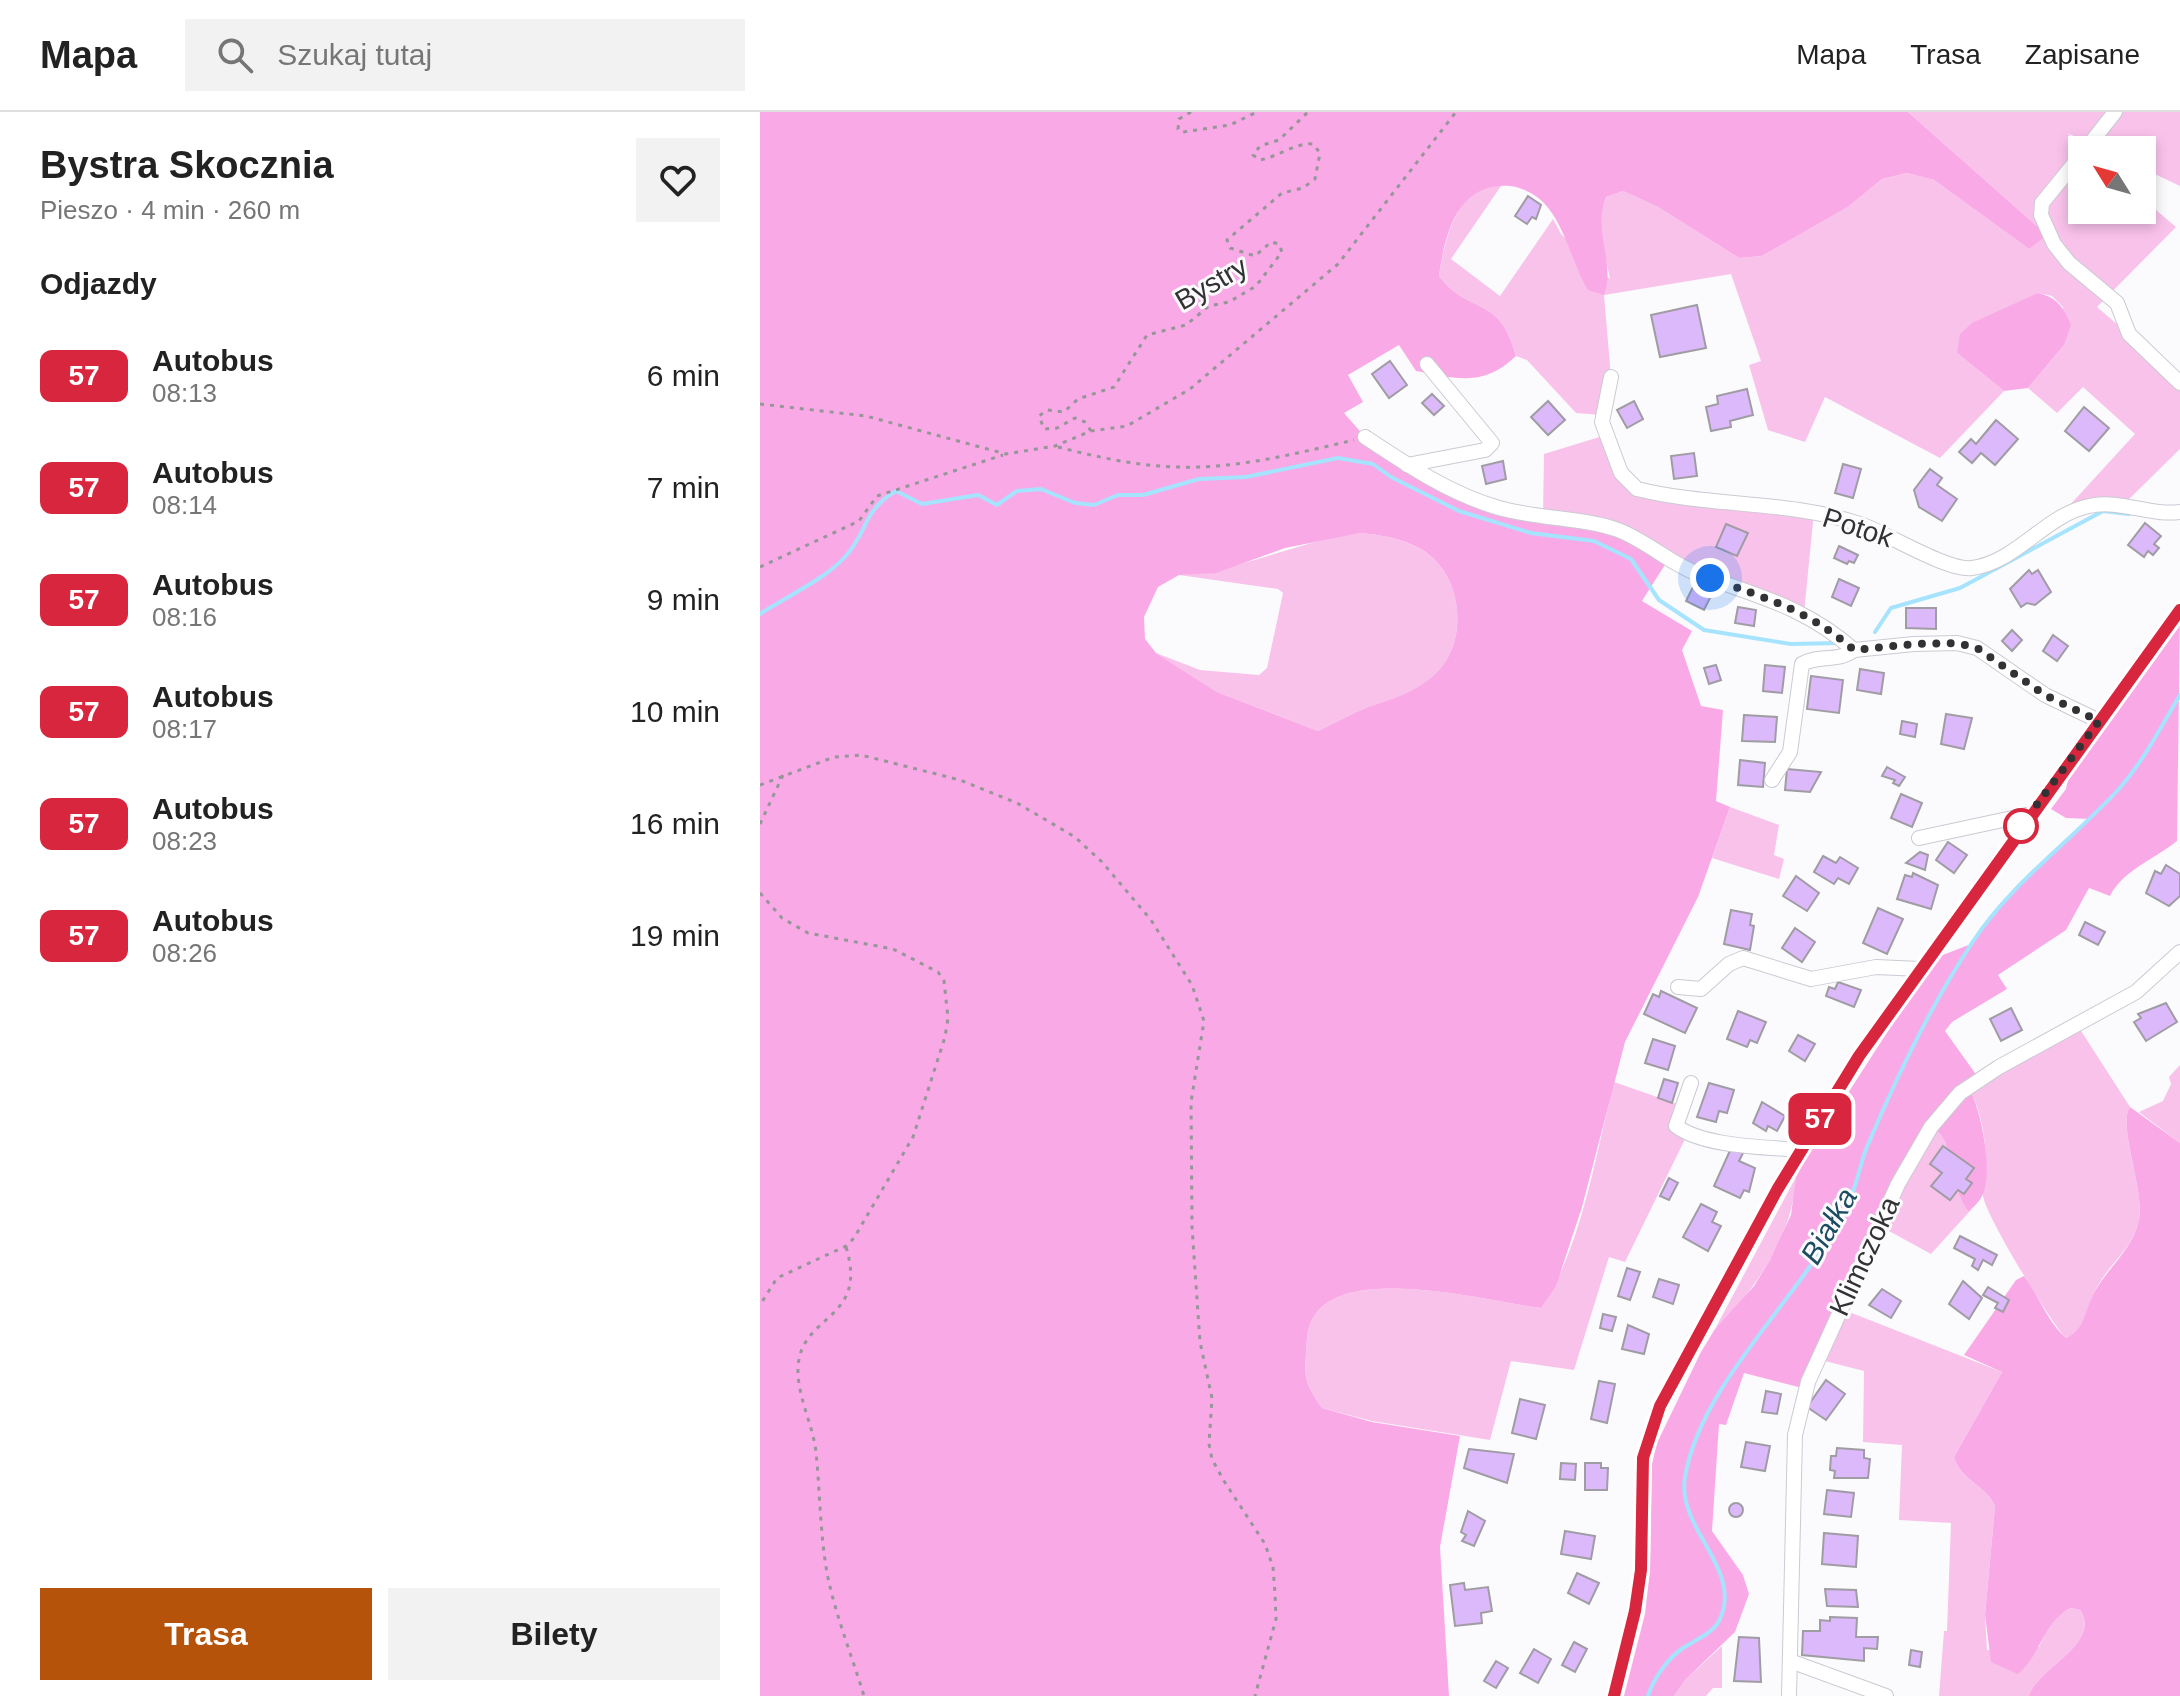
<!DOCTYPE html>
<html lang="pl">
<head>
<meta charset="utf-8">
<style>
	:root { --surface:#fff; --page:#f2f2f2; --text:#222; --muted:#767676; --line:#e0e0e0; --accent:#b45309 }
	body { margin:0; font-family:Arial,sans-serif; background:var(--page); color:var(--text); height:100vh; display:flex; flex-direction:column; font-size:30px; white-space:nowrap }
	* { box-sizing:border-box; margin:0 }
	p { font-size:26px; color:var(--muted) }
	.icon { flex:none; width:44px; height:44px; fill:none; stroke:currentColor; stroke-width:2; stroke-linecap:round; stroke-linejoin:round }
	.map { position:relative; flex:1; overflow:hidden }
	.side { display:flex; flex-direction:column; background:var(--surface); width:760px }
	.side>* { flex:none }
	.badge { padding:0 16px; border-radius:12px; font-size:28px; line-height:52px }
	.needle { width:52px; rotate:307deg }
	.tools { position:absolute; left:1308px; top:24px; display:grid; gap:16px }
	.tools a { display:grid; place-items:center; width:88px; height:88px; border-radius:0px; background:var(--surface); box-shadow:0 4px 12px #0003; font-size:40px }
	.you { position:absolute; width:40px; height:40px; margin:-20px; border:6px solid #fff; border-radius:50%; background:#1a73e8; box-shadow:0 0 0 12px #1a73e833 }
	.map>.badge { position:absolute; translate:-50% -50%; box-shadow:0 0 0 4px #fff }
	h2 { padding:0 40px; font-size:30px; line-height:72px }
	.round { display:grid; place-items:center; flex:none; width:84px; height:84px; border-radius:0px; background:var(--page) }
	.headline { display:flex; align-items:center; justify-content:space-between; height:136px; padding:0 40px }
	h1 { font-size:38px; font-weight:600; line-height:60px }
	.primary-button { display:flex; gap:16px; margin-top:auto; padding:16px 40px }
	.primary-button a { flex:1; height:92px; border-radius:0px; background:var(--accent); color:#fff; font-size:32px; font-weight:600; line-height:92px; text-align:center }
	.primary-button a+a { background:var(--page); color:var(--text) }
	ul { padding:0; list-style:none }
	li { display:flex; align-items:center; gap:24px; height:112px; padding:0 40px }
	li div { flex:1 }
	li b { display:block; font-size:30px }
	li em { font-style:normal }
	li .badge { min-width:88px; font-weight:700; text-align:center }
	header { display:flex; align-items:center; gap:48px; box-sizing:border-box; height:112px; padding:0 40px; background:var(--surface); border-bottom:2px solid var(--line) }
	header strong { font-size:38px }
	nav { display:flex; gap:44px; margin-inline-start:auto; font-size:28px }
	.search { width:560px; height:72px; background:var(--page); display:flex; align-items:center; gap:20px; box-sizing:border-box; padding:0 28px; border-radius:0px; color:var(--muted); font-size:30px }
	main { display:flex; flex:1; min-height:0 }
	.map>svg:first-child { display:block }
</style>
</head>
<body>
<header>
<strong>Mapa</strong>
<div class="search"><svg class="icon" aria-label="search" viewBox="0 0 24 24"><circle cx="10" cy="10" r="6"/><path d="M15 15l6 6"/></svg>Szukaj tutaj</div>
<nav><a>Mapa</a><a>Trasa</a><a>Zapisane</a></nav>
</header>
<main>
<section class="side">
<div class="headline"><div><h1>Bystra Skocznia</h1><p>Pieszo · 4 min · 260 m</p></div><a class="round"><svg class="icon" aria-label="heart" viewBox="0 0 24 24"><path d="M12 20l-8-8c-3-5 5-10 8-4 3-6 11-1 8 4z"/></svg></a></div>
<h2>Odjazdy</h2>
<ul>
<li><span class="badge" style="background:#d7263d;color:#fff">57</span><div><b>Autobus</b><p>08:13</p></div><em>6 min</em></li>
<li><span class="badge" style="background:#d7263d;color:#fff">57</span><div><b>Autobus</b><p>08:14</p></div><em>7 min</em></li>
<li><span class="badge" style="background:#d7263d;color:#fff">57</span><div><b>Autobus</b><p>08:16</p></div><em>9 min</em></li>
<li><span class="badge" style="background:#d7263d;color:#fff">57</span><div><b>Autobus</b><p>08:17</p></div><em>10 min</em></li>
<li><span class="badge" style="background:#d7263d;color:#fff">57</span><div><b>Autobus</b><p>08:23</p></div><em>16 min</em></li>
<li><span class="badge" style="background:#d7263d;color:#fff">57</span><div><b>Autobus</b><p>08:26</p></div><em>19 min</em></li>
</ul>
<div class="primary-button"><a>Trasa</a><a>Bilety</a></div>
</section>
<div class="map">
<svg width="1420" height="1584" viewBox="0 0 1420 1584">
	<rect width="100%" height="100%" fill="#fbfbfe"/>
	<g fill="#f9c2eb">
		<path d="M1148,0H1420V74L1382,56V38H1345L1307,21L1326,38H1322V98H1382V86L1416,115L1337,195L1387,238L1420,271V337L1361,395H1308L1375,322L1323,275L1297,301L1268,276L1304,233L1303,195L1292,184L1278,181L1197,241L1244,279L1180,346L1065,285L1045,330L1008,318L989,253L1001,249L971,162L844,183L851,265L842,303L816,301L767,248L756,244C739,181 711,205 679,164C684,132 696,70 741,74L691,147L740,184L793,107L801,122L850,167L840,119V101L846,85L863,79L898,95L979,146L1002,144L1088,95L1122,67L1147,61L1174,68L1269,137L1278,115Z"/>
		<polygon points="846,323 869,372 1054,400 1044,501 783,404 784,342"/>
		<path d="M600,421C624,423 655,429 674,447C703,475 706,530 678,559C659,580 634,586 608,595C591,602 575,611 558,619L457,580L396,541L440,558L499,563L507,556L523,481L518,477L419,463C482,459 537,429 600,421Z"/>
		<polygon points="970,695 1019,713 1014,743 1024,747 1019,767 952,746"/>
		<path d="M1316,911L1370,995C1357,1013 1385,1079 1379,1108C1373,1136 1350,1151 1337,1175C1327,1193 1326,1217 1306,1226C1293,1214 1223,1100 1223,1083C1222,1075 1226,1067 1226,1059C1227,1033 1222,998 1208,975Z"/>
		<polygon points="1420,953 1420,1031 1379,1000 1403,989 1411,972 1409,965"/>
		<path d="M854,970L923,994L916,1014L927,1023L865,1150L849,1145L814,1258L751,1249L730,1328L612,1309L562,1296C541,1266 545,1262 547,1227C553,1140 730,1191 781,1196C822,1135 836,1041 854,970Z"/>
		<path d="M1177,1017C1198,1036 1188,1075 1209,1100L1171,1142L1118,1113Z"/>
		<path d="M1036,1065C1033,1124 996,1177 955,1217Z"/>
		<path d="M1079,1196L1242,1260L1194,1345C1201,1369 1226,1373 1235,1394L1225,1503L1227,1538L1279,1535C1287,1518 1294,1505 1311,1496L1320,1498C1343,1531 1276,1557 1269,1584H1179L1184,1519H1187L1191,1411L1139,1408L1142,1333L1103,1330L1104,1259L1057,1247Z"/>
		<polygon points="962,1534 962,1576 953,1576 946,1584 914,1584 925,1568"/>
	</g>
	<g fill="#f9aae6" fill-rule="evenodd">
		<path d="M0,0H1148L1278,115L1283,126L1269,137L1174,68L1147,61L1122,67L1088,95L1002,144L979,146L898,95L863,79L846,85C832,119 856,150 844,183L828,178C812,152 805,112 783,90C775,82 761,75 750,74C697,70 685,122 679,164C711,205 739,181 756,244C724,275 696,267 656,259L639,233L588,263L603,290L584,301L605,325L695,380L855,417L908,448L882,489L932,519L922,538L941,594L963,598L956,689L970,695L938,785L865,930L822,1095L796,1174L781,1196C730,1191 553,1140 547,1227C545,1262 541,1266 562,1296L612,1310L700,1324L680,1435L689,1584H0ZM600,421C624,423 656,429 674,447C703,475 706,530 678,559C658,580 634,586 608,595C591,602 575,611 558,619L457,580L396,541L385,527L384,505L398,475L419,463L456,461L525,436Z"/>
		<path d="M1278,181C1298,186 1303,195 1311,213L1304,233L1268,276L1244,279L1197,241L1200,222L1212,211Z"/>
		<path d="M1420,498L1417,729C1395,747 1363,758 1350,784L1329,776L1306,818L1238,863L1247,877L1192,910L1185,919L1220,968L1209,976C1221,997 1235,1064 1221,1086C1218,1091 1212,1096 1209,1100C1187,1074 1197,1023 1170,1015L1046,1277L984,1261L966,1313L959,1312L952,1419L983,1463L989,1482L975,1520L925,1568L914,1584H864L885,1502L890,1458L892,1352L897,1331L941,1240L955,1217L994,1174L1010,1148L1031,1103L1036,1065L1043,1051L1175,846L1211,832L1250,783L1330,707L1306,706L1291,697L1306,677L1309,663Z"/>
		<path d="M1370,995L1420,1031V1584H1269C1276,1557 1343,1531 1320,1498L1311,1496C1283,1510 1281,1543 1258,1562L1231,1550L1225,1503L1235,1394C1226,1373 1201,1369 1194,1345L1242,1260L1204,1243L1256,1168L1264,1164C1279,1184 1288,1211 1306,1226C1325,1217 1325,1198 1334,1181C1348,1155 1373,1137 1379,1108C1385,1079 1357,1012 1370,995Z"/>
	</g>
	<g fill="none" stroke-linecap="round" stroke-linejoin="round">
		<g stroke="#a6e3fd" stroke-width="4">
			<path d="M0,502C24,486 65,467 84,446C109,419 102,399 136,379L162,392L218,383L237,393L257,379L281,377L315,391L334,393L358,383H383L439,367L486,365L578,346L613,352L631,365L699,399L771,421L834,429L871,447L899,488L944,518L1031,532L1080,531"/>
			<polyline points="1115,520 1131,496 1200,476 1343,399 1369,402"/>
			<path d="M888,1584C894,1566 907,1547 923,1536C935,1528 954,1521 960,1507C983,1456 916,1417 925,1365C942,1265 1051,1178 1090,1086C1098,1070 1100,1051 1107,1035C1136,966 1171,893 1212,831C1251,771 1310,730 1358,678C1384,649 1400,616 1420,583"/>
		</g>
	</g>
	<g fill="#dcb9fa" stroke="#a09ca3" stroke-width="2">
		<polygon points="768,84 781,93 776,107 772,105 767,112 755,104"/>
		<polygon points="937,193 946,236 900,245 891,203"/>
		<polygon points="630,249 647,273 629,286 612,262"/>
		<polygon points="987,277 993,303 970,309 971,315 951,319 946,295 958,292 957,284"/>
		<polygon points="672,282 684,294 674,303 662,291"/>
		<polygon points="788,289 805,308 788,323 771,305"/>
		<polygon points="874,289 883,307 867,316 857,298"/>
		<polygon points="1324,295 1349,316 1329,339 1305,319"/>
		<polygon points="1236,308 1258,327 1235,353 1221,341 1212,351 1199,340 1211,327 1216,332"/>
		<polygon points="934,341 937,364 914,367 911,344"/>
		<polygon points="743,349 746,367 726,372 722,354"/>
		<polygon points="1083,352 1101,357 1093,386 1075,381"/>
		<polygon points="1170,357 1182,366 1177,373 1197,387 1182,409 1159,395 1154,378"/>
		<polygon points="1385,411 1401,424 1394,432 1399,436 1393,443 1388,439 1384,445 1368,433"/>
		<polygon points="966,412 988,421 977,444 956,435"/>
		<polygon points="1079,434 1098,443 1094,451 1089,449 1087,452 1074,446"/>
		<polygon points="1269,458 1272,462 1278,458 1291,480 1275,493 1267,491 1261,495 1250,477"/>
		<polygon points="1079,467 1099,476 1091,494 1072,485"/>
		<polygon points="934,473 954,478 944,498 926,489"/>
		<polygon points="978,495 996,498 994,514 975,511"/>
		<polygon points="1146,496 1176,496 1176,517 1146,516"/>
		<polygon points="1252,518 1262,528 1252,539 1242,529"/>
		<polygon points="1293,523 1308,534 1297,549 1283,539"/>
		<polygon points="956,553 961,568 949,572 944,556"/>
		<polygon points="1005,553 1025,555 1022,581 1003,579"/>
		<polygon points="1100,557 1124,561 1121,582 1097,578"/>
		<polygon points="1051,564 1083,568 1079,601 1047,597"/>
		<polygon points="1186,602 1212,606 1204,637 1181,632"/>
		<polygon points="984,603 1017,605 1015,630 982,629"/>
		<polygon points="1142,609 1157,612 1155,625 1140,622"/>
		<polygon points="980,648 1005,651 1003,675 978,673"/>
		<polygon points="1127,655 1145,665 1139,674 1133,671 1135,668 1122,664"/>
		<polygon points="1027,657 1061,660 1050,680 1025,678"/>
		<polygon points="1141,682 1162,691 1152,715 1131,706"/>
		<polygon points="1188,730 1207,743 1194,761 1176,748"/>
		<polygon points="1160,740 1168,743 1165,758 1146,751"/>
		<polygon points="1063,744 1076,751 1080,745 1098,756 1089,772 1078,766 1074,772 1054,760"/>
		<polygon points="1406,753 1420,762 1420,784 1409,794 1386,781 1395,759 1401,762"/>
		<polygon points="1153,761 1178,773 1171,797 1137,787 1145,763 1152,765"/>
		<polygon points="1036,764 1059,781 1047,799 1023,784"/>
		<polygon points="1118,796 1143,807 1127,842 1103,831"/>
		<polygon points="971,798 992,802 990,813 994,814 990,838 964,832"/>
		<polygon points="1325,810 1345,820 1338,833 1319,823"/>
		<polygon points="1035,816 1055,830 1042,850 1022,836"/>
		<polygon points="1078,870 1101,878 1094,895 1066,884 1069,875 1075,877"/>
		<polygon points="901,879 937,896 925,921 884,902 893,882 899,885"/>
		<polygon points="1406,891 1417,910 1386,929 1374,910 1381,906 1378,902"/>
		<polygon points="1251,896 1262,918 1241,929 1230,907"/>
		<polygon points="978,899 1006,910 997,931 990,928 987,935 967,927"/>
		<polygon points="1038,923 1055,932 1045,949 1029,939"/>
		<polygon points="893,927 915,934 908,958 885,951"/>
		<polygon points="904,967 918,971 912,991 898,986"/>
		<polygon points="949,971 974,978 967,1001 959,999 956,1010 937,1005"/>
		<polygon points="1002,990 1025,1004 1017,1019 1008,1014 1006,1019 993,1011"/>
		<polygon points="972,1034 984,1039 979,1049 995,1056 989,1080 984,1078 980,1086 954,1074"/>
		<polygon points="1183,1034 1214,1056 1206,1067 1212,1071 1204,1082 1198,1078 1190,1088 1171,1074 1182,1061 1170,1052"/>
		<polygon points="909,1066 918,1071 909,1088 900,1084"/>
		<polygon points="941,1092 957,1100 952,1110 961,1114 948,1139 923,1125"/>
		<polygon points="1200,1124 1237,1143 1232,1153 1223,1148 1218,1158 1212,1154 1215,1147 1194,1136"/>
		<polygon points="867,1156 880,1160 870,1188 858,1184"/>
		<polygon points="899,1167 919,1173 913,1192 893,1185"/>
		<polygon points="1203,1169 1222,1186 1209,1207 1189,1192"/>
		<polygon points="1228,1175 1249,1188 1243,1200 1235,1196 1238,1191 1223,1183"/>
		<polygon points="1122,1177 1141,1189 1131,1206 1109,1193"/>
		<polygon points="843,1202 856,1205 852,1219 840,1216"/>
		<polygon points="868,1213 889,1222 884,1242 862,1237"/>
		<polygon points="1066,1268 1085,1282 1066,1308 1047,1295"/>
		<polygon points="839,1269 855,1272 847,1311 831,1307"/>
		<polygon points="1006,1279 1021,1282 1017,1302 1002,1300"/>
		<polygon points="760,1287 785,1293 776,1327 752,1321"/>
		<polygon points="986,1330 1010,1334 1005,1359 981,1355"/>
		<polygon points="1077,1336 1104,1338 1104,1346 1110,1347 1108,1366 1074,1366 1075,1359 1070,1358 1071,1344 1076,1344"/>
		<polygon points="709,1337 754,1342 747,1371 704,1356"/>
		<polygon points="801,1351 816,1352 815,1368 800,1367"/>
		<polygon points="825,1351 841,1351 841,1356 848,1356 847,1378 825,1378"/>
		<polygon points="1067,1378 1094,1381 1091,1405 1064,1402"/>
		<circle cx="976" cy="1398" r="7"/>
		<polygon points="708,1399 725,1409 714,1434 702,1429 706,1423 701,1420"/>
		<polygon points="805,1419 835,1424 831,1447 801,1442"/>
		<polygon points="1064,1421 1098,1424 1096,1455 1062,1452"/>
		<polygon points="817,1461 839,1471 829,1492 808,1481"/>
		<polygon points="704,1471 705,1478 728,1475 732,1499 721,1501 722,1511 695,1514 690,1473"/>
		<polygon points="1065,1477 1096,1478 1098,1495 1067,1494"/>
		<polygon points="1070,1505 1097,1506 1096,1525 1118,1525 1117,1537 1104,1536 1104,1549 1042,1543 1043,1519 1060,1519 1060,1508 1070,1509"/>
		<polygon points="979,1525 999,1526 1001,1570 974,1569"/>
		<polygon points="814,1530 827,1537 815,1560 802,1553"/>
		<polygon points="774,1537 791,1547 778,1571 760,1561"/>
		<polygon points="1151,1538 1162,1540 1160,1555 1149,1553"/>
		<polygon points="736,1549 748,1556 736,1576 724,1569"/>
	</g>
	<g fill="none" stroke-linecap="round" stroke-linejoin="round">
		<defs>
			<g id="minor">
				<polyline points="1325,38 1355,0"/>
				<polyline points="1322,42 1282,91 1281,103 1294,132 1309,151 1357,191 1369,222 1420,271"/>
				<path d="M851,265L842,310L861,361L877,377C950,395 1027,388 1100,412C1127,421 1189,460 1212,456C1257,450 1285,403 1329,394C1359,387 1390,404 1420,400"/>
				<path d="M605,325C647,353 690,382 739,396C777,407 821,405 858,418C887,429 909,451 938,462C999,485 1044,494 1094,538L1154,532L1197,531L1217,536L1285,583L1339,609"/>
				<polyline points="647,353 725,338 732,331 667,252"/>
				<path d="M1012,668L1030,640L1042,552C1059,542 1077,551 1094,538"/>
				<polyline points="1159,726 1271,702"/>
				<polyline points="918,875 941,877 969,852 983,846 1051,867 1116,855 1160,857"/>
				<path d="M931,971L916,1014C944,1035 1006,1035 1041,1038"/>
				<polyline points="1030,1549 1126,1584"/>
				<polyline points="854,1584 875,1499 881,1458 883,1346 900,1294 1017,1078 1099,944 1420,498"/>
				<polyline points="1029,1584 1035,1323 1048,1270 1138,1072 1171,1015 1200,981 1239,955 1376,880 1420,840"/>
			</g>
		</defs>
		<use href="#minor" stroke="#cacbd3" stroke-width="16"/>
		<g stroke="#969699" stroke-width="3" stroke-dasharray="4 6" stroke-linecap="butt">
			<polyline points="431,0 419,7 418,17 423,20 470,13 497,0"/>
			<polyline points="0,292 106,304 246,342 295,334 331,319 367,314 430,277 578,152 696,0"/>
			<path d="M331,319L325,310L315,306L297,316L284,317L279,304L287,298L304,300L318,287L354,275L387,223L426,213L449,194L469,190L496,174L522,140L519,132L511,130L495,144L470,136L467,128L522,81L543,76L555,67L560,41L553,32C537,30 517,45 500,48L493,43L500,34L519,28L548,0"/>
			<path d="M298,335C337,345 377,354 418,355C477,357 538,341 594,328"/>
			<polyline points="0,455 99,409 117,384 243,343"/>
			<polyline points="0,673 74,645 101,643 200,668 257,691 315,725 342,750 391,808 432,873 444,909 431,990 432,1115 440,1230 452,1286 449,1332 452,1347 464,1369 505,1432 513,1455 515,1482 516,1507 495,1584"/>
			<polyline points="0,712 23,663"/>
			<polyline points="0,781 22,806 48,821 133,837 178,860 184,869 188,906 185,925 153,1025 94,1126 86,1134 17,1166 0,1193"/>
			<path d="M86,1135C109,1210 40,1201 38,1256C37,1284 53,1313 56,1340C60,1380 60,1421 67,1461C75,1502 92,1544 104,1584"/>
		</g>
		<use href="#minor" stroke="#fff" stroke-width="14"/>
	</g>
	<g fill="none" stroke-linecap="round" stroke-linejoin="round">
		<defs>
			<polyline id="line" points="854,1584 875,1499 881,1458 883,1346 900,1294 1017,1078 1099,944 1420,498"/>
		</defs>
		<use href="#line" stroke="#fff" stroke-width="18"/>
		<use href="#line" stroke="#d7263d" stroke-width="12"/>
		<path stroke="#323235" stroke-width="8" stroke-dasharray="0 14.4" d="M950,466C1007,487 1047,497 1094,538L1154,532L1197,531L1217,536L1285,583L1339,609L1261,714"/>
	</g>
	<circle fill="#fff" stroke="#d7263d" stroke-width="4" cx="1261" cy="714" r="16"/>
	<g text-anchor="middle" stroke-width="6" stroke-linejoin="round" paint-order="stroke">
		<g font-size="28" fill="#323235" stroke="#fbfbfe">
			<text transform="translate(451 171) rotate(-30)" y="10">Bystry</text>
			<text transform="translate(1098 415) rotate(18)" y="10">Potok</text>
			<text transform="translate(1104 1144) rotate(-65)" y="10">Klimczoka</text>
		</g>
		<g font-size="30" font-style="italic" fill="#1c4c5f" stroke="#fbfbfe">
			<text transform="translate(1069 1114) rotate(-60)" y="10">Białka</text>
		</g>
	</g>
</svg>
<div class="tools">
<a><svg class="needle" viewBox="-14 -14 28 28"><path d="M0-13l5 13h-10z" fill="#e53935"/><path d="M0 13l5-13h-10z" fill="#767676"/></svg></a>
</div>
<div class="you" style="left:950px;top:466px"></div>
<b class="badge" style="left:1060px;top:1007px;background:#d7263d;color:#fff">57</b>
</div>
</main>
</body>
</html>
